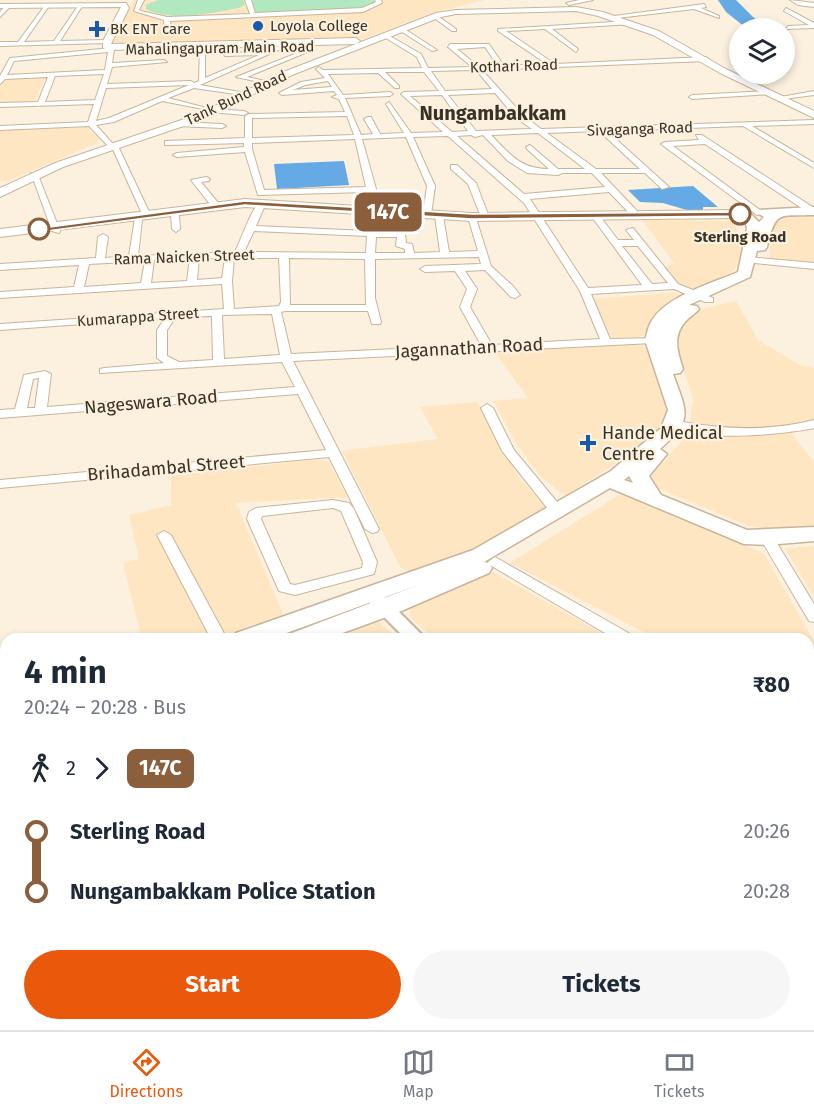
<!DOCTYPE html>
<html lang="en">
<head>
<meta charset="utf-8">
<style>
	:root { --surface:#fff; --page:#f6f6f7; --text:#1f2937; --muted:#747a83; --line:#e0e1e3; --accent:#ea580c }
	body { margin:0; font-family:"Fira Sans",sans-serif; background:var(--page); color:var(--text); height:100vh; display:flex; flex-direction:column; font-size:22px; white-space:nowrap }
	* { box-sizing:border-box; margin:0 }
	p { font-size:20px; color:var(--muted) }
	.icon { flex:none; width:33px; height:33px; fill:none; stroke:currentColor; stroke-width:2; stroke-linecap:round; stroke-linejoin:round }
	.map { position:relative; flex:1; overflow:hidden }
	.drawer { position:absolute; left:0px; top:633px; width:814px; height:398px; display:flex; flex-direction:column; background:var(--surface); border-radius:18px 18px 0 0; box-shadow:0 3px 9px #0003 }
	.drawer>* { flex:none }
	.badge { padding:0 12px; border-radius:9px; font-size:21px; line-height:39px }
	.controls { position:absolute; left:729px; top:18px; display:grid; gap:12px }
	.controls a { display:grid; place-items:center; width:66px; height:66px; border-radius:50%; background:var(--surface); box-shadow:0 3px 9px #0003; font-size:30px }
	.map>.badge { position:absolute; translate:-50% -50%; box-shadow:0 0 0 3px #fff }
	.legs { display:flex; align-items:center; gap:9px; height:66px; padding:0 24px; font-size:20px }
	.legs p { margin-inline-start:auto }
	.headline { display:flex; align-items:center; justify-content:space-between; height:102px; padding:0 24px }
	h1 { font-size:33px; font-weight:700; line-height:45px }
	.action { display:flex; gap:12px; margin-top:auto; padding:12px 24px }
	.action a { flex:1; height:69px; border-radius:36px; background:var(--accent); color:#fff; font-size:24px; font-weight:700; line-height:69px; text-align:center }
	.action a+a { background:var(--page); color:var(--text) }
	ul { padding:0 24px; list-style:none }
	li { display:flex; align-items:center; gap:21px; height:60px; font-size:22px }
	li i { display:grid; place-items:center; width:9px; height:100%; margin:0 8px; background:currentColor }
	li i::after { content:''; width:15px; height:15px; margin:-8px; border:4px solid; border-radius:50%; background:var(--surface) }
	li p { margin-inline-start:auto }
	li:first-child i { background:linear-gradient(#0000 50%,currentColor 0) }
	li:last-child i { background:linear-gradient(currentColor 50%,#0000 0) }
	.tab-bar { display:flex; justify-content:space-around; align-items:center; height:84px; border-top:2px solid var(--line); background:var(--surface); font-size:16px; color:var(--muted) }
	.tab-bar a { display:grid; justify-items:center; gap:3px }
	.tab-bar .active { color:var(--accent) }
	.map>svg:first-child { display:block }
</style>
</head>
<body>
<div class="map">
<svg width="814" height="1030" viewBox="0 0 814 1030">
	<rect width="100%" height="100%" fill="#fcf1df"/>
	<g fill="#fee6c2">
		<polygon points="134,0 485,0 432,13 363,39 346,42 108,45"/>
		<polygon points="46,76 35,102 0,104 0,88 5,78"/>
		<polygon points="86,127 99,139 97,143 8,181 0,181 0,130"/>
		<polygon points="814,216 814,263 770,260 769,229 774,222 788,218"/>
		<polygon points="642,220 730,221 736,227 744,259 724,280 703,288 679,288 659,267 675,264"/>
		<polygon points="672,293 683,294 684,297 648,332 639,337 613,338 589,299"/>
		<polygon points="736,301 758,340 800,365 814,368 814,420 785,425 814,462 814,527 773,530 749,526 655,487 652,475 688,434 693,399 682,364 666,337 672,316"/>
		<polygon points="636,344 646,347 667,408 663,427 628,456 566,495 560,492 541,477 516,443 493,401 528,398 493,350"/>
		<polygon points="478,402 519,478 547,507 478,550 413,573 400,567 342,451 438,439 420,407"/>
		<polygon points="319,459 329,462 347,497 236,503 283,614 217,639 142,639 123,563 139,559 129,515 171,505 171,476"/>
		<polygon points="619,495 639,497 764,554 814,641 814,664 809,664 808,639 657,639 510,563"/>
		<polygon points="814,546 814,597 785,548"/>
		<polygon points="493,572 612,639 434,639 410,617 411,608 482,574"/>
		<polygon points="377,620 398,639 324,639"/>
		<polygon points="808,751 814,754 814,974 809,977"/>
		<polygon points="747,1025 751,1030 633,1030 630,1025"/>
	</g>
	<g fill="#b1e8bf">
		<path d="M158,0H243L245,5L239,8C211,13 172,22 146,9V5Z"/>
		<polygon points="252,0 373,0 375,3 363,8 255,13"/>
	</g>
	<g fill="#65aae5">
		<polygon points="718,0 736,0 753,17 769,28 745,27 726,12"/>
		<polygon points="344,161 349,185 277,189 274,164"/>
		<polygon points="693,186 718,207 703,207 703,212 697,213 663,203 640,202 628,190"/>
	</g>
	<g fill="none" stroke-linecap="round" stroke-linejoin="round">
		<defs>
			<g id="minor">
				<polygon points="138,0 144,0 139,10 141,11 167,17 250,14 245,0 251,0 255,13 362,8 376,2 375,0 381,0 382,3 363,12 170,21 171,30 168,32 165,30 164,20 134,11"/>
				<polygon points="579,0 593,0 569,5 566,3"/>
				<polygon points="790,0 814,3 814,7 798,5"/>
				<polygon points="80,3 83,5 60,41 106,40 108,43 0,46 0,42 18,42 46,4 49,6 24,42 54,41"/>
				<polygon points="704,4 706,7 701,8 719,16 719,18 694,9 617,18 614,16"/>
				<polygon points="5,6 10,7 0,17 0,12"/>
				<polygon points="786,8 814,23 814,28 786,29 788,26 809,25 784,11"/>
				<polygon points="435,14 456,29 456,31 452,31 433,17"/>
				<path d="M630,21L632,24L552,29L578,49L576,52L545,29L506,31L555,64L706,57L709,59L706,61L482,70L522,114L541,129L814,120V124L752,126L814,163V168L743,126L607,131L669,187L662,189L645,173H601L639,213V217H633L609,192L530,199L588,288L642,285L592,217L596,214L599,215L618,240H634L626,230L633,228L678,284L713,298V302H705L674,289L591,294L610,339L657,338V342L653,343L293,361L379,529L377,532L372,533L365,529L329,457L0,488V480L326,450L298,394L0,418V410L15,409L24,375L45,371L51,374L47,407L295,387L282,362L100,373V369L104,368L164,363L157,358V330L165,318L0,330V324L224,309L222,284L0,298V292L74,287L79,265L0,270V264L96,258L98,237L103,234L108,237L105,258L129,256L135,218L142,220L138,256L235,252C241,240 252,206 262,200L266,203L256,226L368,231L367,192L258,195L245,152L177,157L173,155L177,153L244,147V143L168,145H165V141L245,138V116L249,114L345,112L339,99L332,97L337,95L334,91L282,95L279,93L301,82L325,78L316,69L319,67L323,70L422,68L417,57L384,37V35H388L421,54L428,68L472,67L448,47L450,44H489L504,66L547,64L498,31V29ZM485,47L498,66L479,67L457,49ZM476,70L492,89L445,91L431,71ZM385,72H424L439,91L404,92L401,94L443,132L411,133L389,102L386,104L404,133L380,134L371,117H368L364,119L373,134L361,135L345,98L390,96L393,94L390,92L343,95L328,74L378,73L395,88H399V86ZM328,81L332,87L293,90L305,85ZM495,93L516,118L532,129L476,131L448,95ZM442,95L468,131L452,132L410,96ZM347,116L354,135L252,138V118ZM599,131L640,169H596L547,133ZM538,133L585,169H558L530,145L526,147L527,149L549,169C520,169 510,154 491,135ZM471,135L475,137L483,135L508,161L527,173L558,175L562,173H592L605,187L524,194L457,136ZM448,136L524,203L580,291L600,339L492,345L470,307L477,289L465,271L485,270L511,297L515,298L520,295L513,286L491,266L475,215L468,217L478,251L449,252L443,216L439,213L435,216L440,252L414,253L412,244L406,243L405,233L377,231L376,189L362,139L406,137L427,186L423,215L427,218L431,215L435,186L413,137ZM355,139L366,187L264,190L252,149V143ZM254,231L367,236L366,253L244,252ZM376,237H397L396,246L405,249V253H375ZM622,246H638L668,283L652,284ZM479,257L481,264L425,266L420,269L425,272L455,271L467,289L460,307L481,345L291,354L281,312L285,311H368L372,324H380L381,322L375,298V259ZM190,258L187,281L151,283L154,260ZM199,258H225L222,278L197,280ZM234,258H279L281,302L279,306L234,309L232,281ZM289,258L365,259L366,305H290ZM145,261L141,283L84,287L89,264ZM272,314L280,355L224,359L222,315ZM212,316L213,360L179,362L167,356V330L176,317ZM39,378L35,408H27L33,379Z"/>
				<polygon points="401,27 403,28 437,50 432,51 399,30"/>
				<path d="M283,44L285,47L200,85L240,92L242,95L194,88L168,98L203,107V109L162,101L114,122L96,125L113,144L118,146L151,216L150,218L143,216L111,145H107L89,126L0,130V126L88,122L94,104L0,107V103L38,102L48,77L5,79L0,84V76L10,58L111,48L114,50L112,63L164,60L167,62L112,67L107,84L191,81L194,83L199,81L200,46L205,47V78L259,55L225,56L223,53L266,52ZM108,52L105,70L7,75L14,61ZM104,74L95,100L45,102L55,76ZM189,85L109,118L96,121L106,88Z"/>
				<polygon points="305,50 310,51 247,77 265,81 265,83 236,77"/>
				<polygon points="769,91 771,94 692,99 689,97 692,95"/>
				<polygon points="814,91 814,95 784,99 781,97"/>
				<polygon points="213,109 244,111 248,113 244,115 211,112 209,111"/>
				<polygon points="179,122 222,124 226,126 222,128 176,126 175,124"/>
				<polygon points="696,135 702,135 814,208 814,213 809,213 705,144 673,146 764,213 757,215 661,144 665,142 699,140"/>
				<polygon points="451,165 457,165 476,183 489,217 488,219 481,217 468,184 451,169"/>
				<polygon points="31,173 38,175 60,231 59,233 52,231"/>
				<polygon points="206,177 210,179 209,181 201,182 219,204 219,208 213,208 191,180"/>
				<polygon points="175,211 179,214 180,229 176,232 172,229 171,214"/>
				<polygon points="748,257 814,263 814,269 745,262 745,258"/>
				<polygon points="487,404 493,408 514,450 562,508 564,511 562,514 552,514 502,451 481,408"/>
				<path d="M814,420V428C788,434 696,443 677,426L683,422C727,430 770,431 814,420Z"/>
				<path d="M333,500L349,503L354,509L377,562L374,574L295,595L279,591L247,519L249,512L256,508ZM333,508L341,511L363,562L362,568L295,585L290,584L261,519L262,516Z"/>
				<polygon points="164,531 171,535 227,639 211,639 157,535"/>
				<polygon points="767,534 772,535 814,604 814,622 809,621 760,538"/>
				<polygon points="495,557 632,635 635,639 615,639 490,565 488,562"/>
				<polygon points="808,669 814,670 814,682 808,681"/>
				<polygon points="808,735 814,737 814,752 808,750"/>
				<polygon points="808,840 814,842 814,861 808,859"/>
				<polygon points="814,978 814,998 808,1000 808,980"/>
				<polygon points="140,1024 196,1024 193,1030 138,1030"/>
				<polygon points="213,1024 235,1024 236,1030 214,1030"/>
				<polygon points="244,1024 276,1024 273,1030 242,1030"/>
			</g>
			<g id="tertiary">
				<polygon points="377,594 383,596 426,639 406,639 371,604 368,600 371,596"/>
				<polygon points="759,1024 786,1024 788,1030 761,1030"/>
			</g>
			<g id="secondary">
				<polygon points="126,3 129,8 111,44 356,38 360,41 356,44 109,50 103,48 103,41 121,7 0,8 0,4"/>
				<polygon points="576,7 603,12 659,31 726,69 814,111 814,118 720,73 653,35 598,16 576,11 456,14 441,17 292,75 204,119 63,167 0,197 0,188 55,163 196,115 286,71 436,13 456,10"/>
				<polygon points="245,199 472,213 743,210 749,214 743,218 472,221 245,207 0,237 0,229"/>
			</g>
			<g id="primary">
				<path d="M814,207V215C778,216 776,210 767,247L765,250L757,251L750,277L689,305L697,306L699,309C695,314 689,317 685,322C672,337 678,353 683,369L680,373L673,374C687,413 694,419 660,449L667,454L649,476L661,495L747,530L814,527V541L767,545L744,544L610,488L484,562L489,563L492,568L489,573L392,615L326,639H289L292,633L421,584L270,639H233L236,633L473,550L611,471L661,428L668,410L645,340C647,334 648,327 651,322C665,296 713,283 738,272L747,229L746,224L736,214L738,211H748L759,222L764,217L757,213L759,210ZM629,476L633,483L624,480Z"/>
				<polygon points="6,717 6,758 0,760 0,719"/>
			</g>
		</defs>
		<use href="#minor" stroke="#c8b599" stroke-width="2"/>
		<use href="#tertiary" stroke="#c8b599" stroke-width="4"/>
		<use href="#secondary" stroke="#c8b599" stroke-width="2"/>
		<use href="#primary" stroke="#c8b599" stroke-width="3"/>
		<use href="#minor" fill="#fff" fill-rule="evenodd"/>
		<use href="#tertiary" fill="#fff" fill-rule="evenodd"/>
		<use href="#secondary" fill="#fff" fill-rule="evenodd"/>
		<use href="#primary" fill="#fff" fill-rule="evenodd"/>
	</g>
	<polygon fill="#8b5e3c" stroke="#fff" stroke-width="1.5" points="245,201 472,214 740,212 744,214 740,216 472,219 245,205 39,232 35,229"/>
	<g fill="#1959a9" stroke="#fcf1df" stroke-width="2">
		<circle cx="258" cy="26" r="6"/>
		<path d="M94 20h6v6h6v6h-6v6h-6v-6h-6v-6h6z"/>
		<path d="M585 434h6v6h6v6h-6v6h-6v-6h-6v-6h6z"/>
	</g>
	<g fill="#fff" stroke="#8b5e3c" stroke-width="3">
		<circle cx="740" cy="214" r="10"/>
		<circle cx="39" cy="229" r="10"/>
	</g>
	<g text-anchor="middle" stroke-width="4.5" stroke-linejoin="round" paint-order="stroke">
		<g font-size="15" fill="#393227" stroke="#fcf1df" text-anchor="start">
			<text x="270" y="31">Loyola College</text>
			<text x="110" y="34">BK ENT care</text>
		</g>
		<g font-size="15" fill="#393227" stroke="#fcf1df">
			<text transform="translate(220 48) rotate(-1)" y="5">Mahalingapuram Main Road</text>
			<text transform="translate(514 66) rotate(-2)" y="5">Kothari Road</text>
			<text transform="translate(236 98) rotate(-25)" y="5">Tank Bund Road</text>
			<text transform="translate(640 129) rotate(-2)" y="5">Sivaganga Road</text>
			<text transform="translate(184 257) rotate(-2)" y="5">Rama Naicken Street</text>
			<text transform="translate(138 317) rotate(-4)" y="5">Kumarappa Street</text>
		</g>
		<g font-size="15" font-weight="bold" fill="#393227" stroke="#fcf1df">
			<text x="740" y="242">Sterling Road</text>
		</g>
		<g font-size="18" fill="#393227" stroke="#fcf1df">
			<text transform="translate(469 348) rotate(-3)" y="6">Jagannathan Road</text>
			<text transform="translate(151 402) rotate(-5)" y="6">Nageswara Road</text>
			<text transform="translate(166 468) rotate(-5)" y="6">Brihadambal Street</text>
		</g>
		<g font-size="18" fill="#393227" stroke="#fcf1df" text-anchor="start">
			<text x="602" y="439">Hande Medical<tspan x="602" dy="21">Centre</tspan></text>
		</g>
		<g font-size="20" font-weight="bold" fill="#393227" stroke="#fcf1df">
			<text x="493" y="120">Nungambakkam</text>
		</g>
	</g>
</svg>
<div class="controls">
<a><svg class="icon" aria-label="layers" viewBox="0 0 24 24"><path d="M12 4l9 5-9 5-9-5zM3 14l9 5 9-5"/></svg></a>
</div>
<b class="badge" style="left:388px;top:212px;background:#8b5e3c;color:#fff">147C</b>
<section class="drawer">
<div class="headline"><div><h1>4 min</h1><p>20:24 – 20:28 · Bus</p></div><b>₹80</b></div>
<div class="legs"><svg class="icon" aria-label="walk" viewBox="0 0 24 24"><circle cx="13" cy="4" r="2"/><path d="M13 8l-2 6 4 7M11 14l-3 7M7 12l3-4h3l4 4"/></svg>2<svg class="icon" aria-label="forward" viewBox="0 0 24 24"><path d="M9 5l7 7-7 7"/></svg><b class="badge" style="background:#8b5e3c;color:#fff">147C</b></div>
<ul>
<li><i style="color:#8b5e3c"></i><b>Sterling Road</b><p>20:26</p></li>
<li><i style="color:#8b5e3c"></i><b>Nungambakkam Police Station</b><p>20:28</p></li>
</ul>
<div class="action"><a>Start</a><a>Tickets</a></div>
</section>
</div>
<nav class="tab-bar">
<a class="active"><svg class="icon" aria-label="directions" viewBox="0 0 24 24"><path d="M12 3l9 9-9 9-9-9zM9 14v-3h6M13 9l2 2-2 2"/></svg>Directions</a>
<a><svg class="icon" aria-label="map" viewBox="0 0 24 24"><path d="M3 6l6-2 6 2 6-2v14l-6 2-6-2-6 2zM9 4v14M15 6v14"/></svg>Map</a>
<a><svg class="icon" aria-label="tickets" viewBox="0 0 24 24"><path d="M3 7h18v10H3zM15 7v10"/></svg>Tickets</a>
</nav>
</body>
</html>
